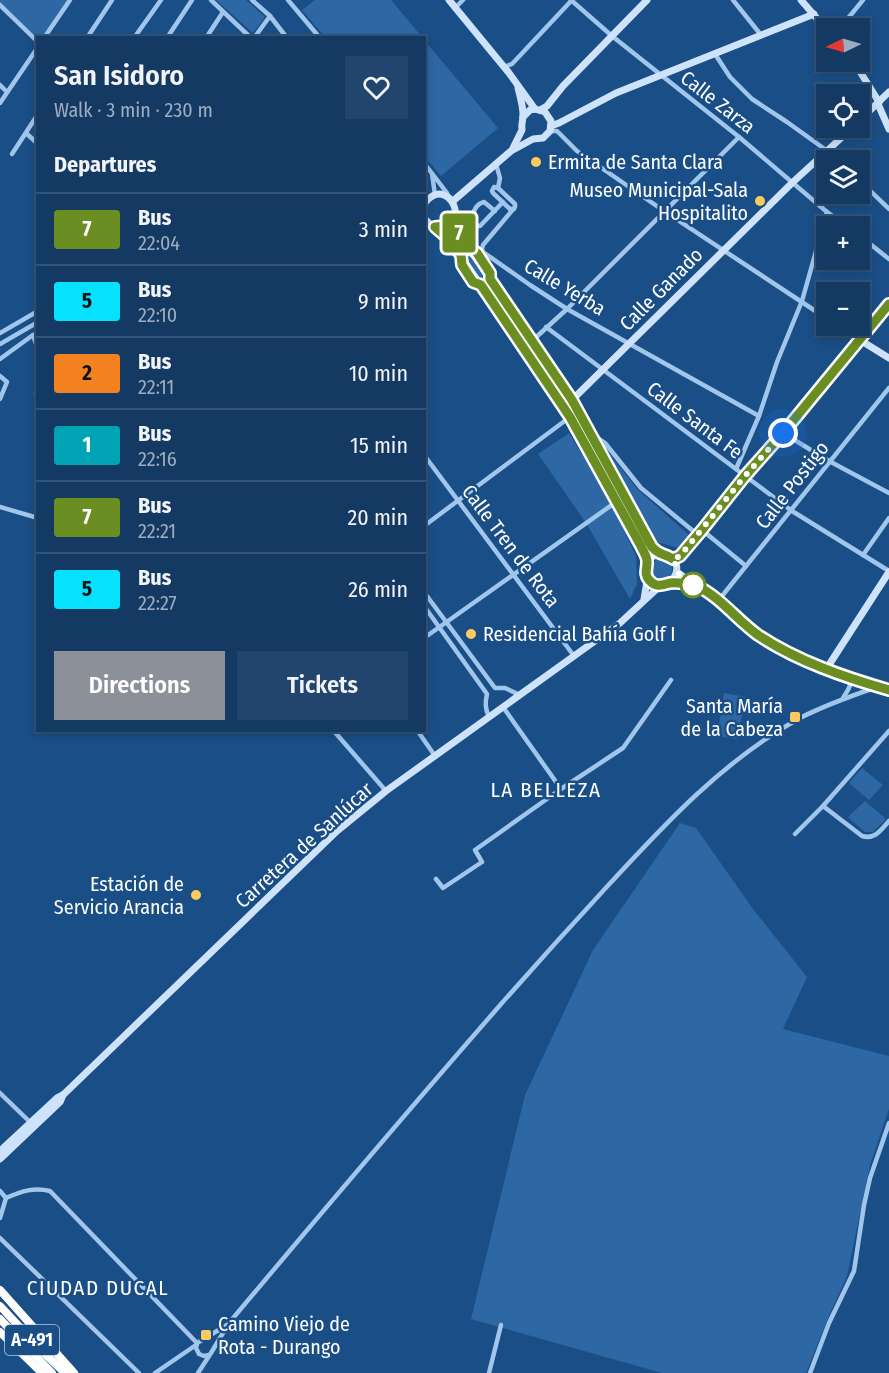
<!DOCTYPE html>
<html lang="en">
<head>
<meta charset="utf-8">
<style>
	:root { --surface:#143a64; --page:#21456d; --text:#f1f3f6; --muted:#9dadbf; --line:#335478; --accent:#8c9099 }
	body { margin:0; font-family:"Fira Sans Condensed",sans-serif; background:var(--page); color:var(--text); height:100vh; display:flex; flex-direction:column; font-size:22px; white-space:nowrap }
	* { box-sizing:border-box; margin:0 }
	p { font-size:20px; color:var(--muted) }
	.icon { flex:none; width:33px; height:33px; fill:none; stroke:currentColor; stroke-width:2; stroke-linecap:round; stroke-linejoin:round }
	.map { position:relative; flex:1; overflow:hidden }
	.details { position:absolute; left:36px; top:36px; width:390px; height:696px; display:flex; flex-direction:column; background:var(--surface); border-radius:0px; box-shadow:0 3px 9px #0003,0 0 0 2px var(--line) }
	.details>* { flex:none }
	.badge { padding:0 12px; border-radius:4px; font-size:21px; line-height:39px }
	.needle { width:39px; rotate:265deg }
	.controls { position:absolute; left:816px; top:18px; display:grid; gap:12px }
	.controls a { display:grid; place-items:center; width:54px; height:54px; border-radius:0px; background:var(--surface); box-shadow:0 3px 9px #0003,0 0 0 2px var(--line); font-size:30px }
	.you { position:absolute; width:30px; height:30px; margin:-15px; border:4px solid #fff; border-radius:50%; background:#1a73e8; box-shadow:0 0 0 9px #1a73e833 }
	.map>.badge { position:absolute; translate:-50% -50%; box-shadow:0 0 0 3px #fff }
	h2 { padding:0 18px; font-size:22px; line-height:54px }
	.round { display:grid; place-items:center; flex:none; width:63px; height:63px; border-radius:0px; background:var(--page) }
	.summary { display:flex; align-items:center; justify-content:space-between; height:102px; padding:0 18px }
	h1 { font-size:28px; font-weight:600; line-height:45px }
	.primary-button { display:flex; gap:12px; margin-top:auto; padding:12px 18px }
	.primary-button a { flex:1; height:69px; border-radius:0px; background:var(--accent); color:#fff; font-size:24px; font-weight:600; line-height:69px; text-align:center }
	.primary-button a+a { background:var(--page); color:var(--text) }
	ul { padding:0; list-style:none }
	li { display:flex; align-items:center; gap:18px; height:72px; padding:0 18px; border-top:2px solid var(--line) }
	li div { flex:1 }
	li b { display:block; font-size:22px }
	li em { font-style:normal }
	li .badge { min-width:66px; font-weight:700; text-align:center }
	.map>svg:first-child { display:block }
</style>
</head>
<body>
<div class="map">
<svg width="889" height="1373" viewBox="0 0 889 1373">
	<rect width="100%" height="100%" fill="#1a4e86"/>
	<g fill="#2d68a4">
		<polygon points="0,0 70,0 44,37 38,38 37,42 0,5"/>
		<polygon points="216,0 246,0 265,17 253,33"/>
		<polygon points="315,0 391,0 422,37 325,37 302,10"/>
		<polygon points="424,40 498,128 441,176 425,157"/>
		<polygon points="464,246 569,403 645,539 640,541 571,413 460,249"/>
		<polygon points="569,433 612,504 636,556 637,584 630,599 586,523 538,454"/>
		<polygon points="600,444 603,446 638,490 690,536 679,548 656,542"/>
		<circle cx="661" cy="570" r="11"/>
		<polygon points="724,693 746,697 737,739 717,736"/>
		<polygon points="862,768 883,785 869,800 849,783"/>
		<polygon points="865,801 886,819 873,832 865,832 848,817"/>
		<polygon points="680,823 696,828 753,909 807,977 783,1029 889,1056 889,1109 870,1165 847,1276 831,1311 806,1373 662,1373 471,1319 525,1095 593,950"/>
	</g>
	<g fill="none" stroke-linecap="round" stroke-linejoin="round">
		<g stroke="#a1c6ec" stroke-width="4.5">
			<polyline points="211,0 251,38"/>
			<polyline points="252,0 270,16 287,38"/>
			<polyline points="288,0 320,38"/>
			<polyline points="571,0 612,36 739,137 827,212 847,226"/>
			<polyline points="733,0 761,35"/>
			<polyline points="0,5 38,42"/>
			<polyline points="455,8 463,0"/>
			<polyline points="840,28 863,0"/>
			<polyline points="44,38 70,0"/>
			<polyline points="87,38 112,0"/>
			<polyline points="134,38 161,0"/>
			<polyline points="167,38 192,0"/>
			<polyline points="206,38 223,12"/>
			<polyline points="254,38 270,16"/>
			<polyline points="715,54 730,77 752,99 787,122 826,150 837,160"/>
			<polyline points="504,67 512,64 572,0"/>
			<polyline points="0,85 7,92"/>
			<polyline points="0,103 38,47"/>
			<polyline points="550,131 557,131 577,151 664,211 826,318"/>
			<polyline points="26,133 38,144"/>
			<polyline points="12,154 38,114"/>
			<polyline points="424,163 447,193 449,198"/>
			<polyline points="496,164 500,178 498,188 515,204 515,207 483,245 482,249 483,252 530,285 567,309 759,416"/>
			<polyline points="432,174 435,195"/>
			<polyline points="860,181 889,209"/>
			<polyline points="498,188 494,187 492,191 493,193 510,209 514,209"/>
			<path d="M495,211L484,202C476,204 472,212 473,221L478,226H480L503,202"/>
			<polyline points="860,236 889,259"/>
			<polyline points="838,326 860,340"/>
			<polyline points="546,327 792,511 889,571"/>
			<polyline points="0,333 38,311"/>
			<polyline points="33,335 38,349"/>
			<polyline points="533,340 567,309 739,137"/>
			<polyline points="0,344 38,322"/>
			<polyline points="0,359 33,335 38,333"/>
			<polyline points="0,376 7,382 0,399"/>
			<polyline points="38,382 36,393 38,415"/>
			<polyline points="783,433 829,461 889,493"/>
			<polyline points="592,434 605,443 641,488 698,535"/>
			<polyline points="424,455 574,656"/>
			<polyline points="736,469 759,416 777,362 802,301 827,212"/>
			<polyline points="0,507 38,518"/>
			<polyline points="424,526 570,417"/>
			<polyline points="702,530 746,566"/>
			<polyline points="863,555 889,518"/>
			<polyline points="424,592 495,688 505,688 520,695"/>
			<polyline points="718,601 889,388"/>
			<path d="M424,606L487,694C485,703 485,708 489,717"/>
			<polyline points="424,638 616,502"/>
			<path d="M843,698C848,689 855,684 845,675"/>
			<polyline points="503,707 561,789"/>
			<polyline points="333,730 386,791"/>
			<polyline points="417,730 435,756"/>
			<path d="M823,806L862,836C875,840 881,830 889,821"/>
			<polyline points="795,834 823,806 889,731"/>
			<polyline points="436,879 443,888 482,862 475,850 561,789 623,748 671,680"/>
			<polyline points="0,1093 31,1123 31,1125"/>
			<polyline points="0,1191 6,1198 0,1218"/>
			<path d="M6,1198C22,1191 34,1187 50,1191L197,1343"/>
			<polyline points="0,1238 139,1373"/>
			<polyline points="209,1355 204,1356 199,1354 196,1348 197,1343 227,1325"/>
			<polyline points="155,1373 196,1345"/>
			<path d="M198,1373L211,1353L229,1323C317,1218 405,1114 495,1011C531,970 567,930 603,891C662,827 723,760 800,718C825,705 851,696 877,687"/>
			<polyline points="489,1373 501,1325"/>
			<polyline points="810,1373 829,1323 854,1271 864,1205 870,1178 889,1123"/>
		</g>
		<g stroke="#cee2f9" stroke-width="7">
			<polyline points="449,0 509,73 535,109"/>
			<polyline points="801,0 826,29"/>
			<polyline points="854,62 879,102"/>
			<polyline points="878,104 889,129"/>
			<polyline points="540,110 547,106 563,86 647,0"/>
			<polyline points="860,120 889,92"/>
			<polyline points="551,126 559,123 616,93 814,14"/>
			<path d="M513,148L522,130C521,124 523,121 523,115C523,105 520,96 518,88"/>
			<polyline points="453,201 511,151 533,139 543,138 550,131 551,121 545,112 535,109 530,110 523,117"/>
			<path d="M424,204C448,171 475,231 435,227"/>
			<path d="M424,218C431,227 442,232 450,240L570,417L641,546L647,563"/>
			<polyline points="454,218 460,235 572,400 649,541 655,550 661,555"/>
			<polyline points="860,340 889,358"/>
			<polyline points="572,400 793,182 852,128"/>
			<polyline points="673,559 680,556 702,530 745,476 783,433 889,304"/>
			<polyline points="677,572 718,601 755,632 771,643 795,656 889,690"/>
			<polyline points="670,583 695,585"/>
			<path d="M644,599C645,593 646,587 647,581C647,569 645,552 664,555C694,560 664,607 647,575"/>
			<polyline points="827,668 889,572"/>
			<polyline points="0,1151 57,1098 63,1095 337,831 386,791 620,623 660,586"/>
			<polyline points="0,1159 60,1102 63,1095"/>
		</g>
		<g stroke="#fff" stroke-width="8">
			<polyline points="0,1290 74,1373"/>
			<polyline points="0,1306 43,1352 65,1373"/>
			<polyline points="0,1319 52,1373"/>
			<polyline points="0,1332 42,1373"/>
		</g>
	</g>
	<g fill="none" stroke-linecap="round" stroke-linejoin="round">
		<defs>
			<path id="line" d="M889,304L783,433L745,476L702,530L680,556L673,559C664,553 660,556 652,547L572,400L490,279V273L477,253C474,250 471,249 468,247C461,241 457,226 454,218L446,226L435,227L450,240L461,255L462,265L473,282L481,285L570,417L641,546C643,551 648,558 647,563C647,570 644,574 649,580C656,588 662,585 670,583C676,582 693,584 697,586C720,597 737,620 758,635C797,661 844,677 889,690"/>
		</defs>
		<use href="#line" stroke="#fff" stroke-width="14"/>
		<use href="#line" stroke="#6b8e23" stroke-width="9"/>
		<polyline stroke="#fff" stroke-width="6" stroke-dasharray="0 10.8" points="693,585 695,585 677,572 676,566 673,559 680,556 745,476 783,433"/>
	</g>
	<g fill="#fec95d" stroke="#1a4e86" stroke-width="2">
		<circle cx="536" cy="162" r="6"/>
		<circle cx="760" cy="201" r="6"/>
		<circle cx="471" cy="634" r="6"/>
		<rect x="789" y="711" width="12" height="12" rx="3"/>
		<circle cx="196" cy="895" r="6"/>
		<rect x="200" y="1329" width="12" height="12" rx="3"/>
	</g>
	<circle fill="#fff" stroke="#6b8e23" stroke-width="3" cx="693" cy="585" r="12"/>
	<g text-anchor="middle" stroke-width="5" stroke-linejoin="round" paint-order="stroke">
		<rect fill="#1a4e86" stroke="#bacadb" stroke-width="1.5" x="5" y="1325" width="54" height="30" rx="4.5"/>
		<g font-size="18" font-weight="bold" fill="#fff">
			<text x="32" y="1346">A-491</text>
		</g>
		<g font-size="20" fill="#fff" stroke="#1a4e86">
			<text transform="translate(718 102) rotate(38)" y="7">Calle Zarza</text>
			<text transform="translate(565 287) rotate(31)" y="7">Calle Yerba</text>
			<text transform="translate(661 289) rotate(-45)" y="7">Calle Ganado</text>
			<text transform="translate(695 420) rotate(37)" y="7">Calle Santa Fe</text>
			<text transform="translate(792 485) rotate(-52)" y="7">Calle Postigo</text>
			<text transform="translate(511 546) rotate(53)" y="7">Calle Tren de Rota</text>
			<text transform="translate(304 845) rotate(-42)" y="7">Carretera de Sanlúcar</text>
		</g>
		<g font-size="20" fill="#fff" stroke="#1a4e86" text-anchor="start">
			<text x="548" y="169">Ermita de Santa Clara</text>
			<text x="748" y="197" text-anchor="end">Museo Municipal-Sala<tspan x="748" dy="23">Hospitalito</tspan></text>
			<text x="483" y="641">Residencial Bahía Golf I</text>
			<text x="783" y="713" text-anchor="end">Santa María<tspan x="783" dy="23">de la Cabeza</tspan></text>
			<text x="184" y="891" text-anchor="end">Estación de<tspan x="184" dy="23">Servicio Arancia</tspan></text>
			<text x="218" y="1331">Camino Viejo de<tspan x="218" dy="23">Rota - Durango</tspan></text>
		</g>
		<g font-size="21" letter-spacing="1.5" fill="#fff" stroke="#1a4e86">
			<text x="546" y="797">LA BELLEZA</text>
			<text x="98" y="1295">CIUDAD DUCAL</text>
		</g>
	</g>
</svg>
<div class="controls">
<a><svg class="needle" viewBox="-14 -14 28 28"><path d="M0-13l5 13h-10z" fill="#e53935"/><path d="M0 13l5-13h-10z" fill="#9dadbf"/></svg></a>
<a><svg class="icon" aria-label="locate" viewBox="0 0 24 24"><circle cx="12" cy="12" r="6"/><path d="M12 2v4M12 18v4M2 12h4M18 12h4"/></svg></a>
<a><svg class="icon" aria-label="layers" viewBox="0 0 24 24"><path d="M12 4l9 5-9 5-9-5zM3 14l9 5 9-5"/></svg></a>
<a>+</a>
<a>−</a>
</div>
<div class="you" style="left:783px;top:433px"></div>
<b class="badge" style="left:459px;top:233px;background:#6b8e23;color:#fff">7</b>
<section class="details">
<div class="summary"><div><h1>San Isidoro</h1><p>Walk · 3 min · 230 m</p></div><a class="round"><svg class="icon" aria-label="heart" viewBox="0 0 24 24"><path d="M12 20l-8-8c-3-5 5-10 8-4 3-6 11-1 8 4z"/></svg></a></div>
<h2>Departures</h2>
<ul>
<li><span class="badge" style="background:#6b8e23;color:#fff">7</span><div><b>Bus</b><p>22:04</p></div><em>3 min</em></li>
<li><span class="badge" style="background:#06e1fe;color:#111">5</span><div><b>Bus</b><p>22:10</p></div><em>9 min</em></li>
<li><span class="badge" style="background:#f58220;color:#111">2</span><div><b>Bus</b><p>22:11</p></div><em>10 min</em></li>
<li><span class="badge" style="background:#00a3b4;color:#fff">1</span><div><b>Bus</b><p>22:16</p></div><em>15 min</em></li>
<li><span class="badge" style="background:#6b8e23;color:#fff">7</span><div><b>Bus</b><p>22:21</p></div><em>20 min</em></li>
<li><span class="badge" style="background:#06e1fe;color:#111">5</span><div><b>Bus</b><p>22:27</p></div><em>26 min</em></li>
</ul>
<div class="primary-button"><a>Directions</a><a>Tickets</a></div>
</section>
</div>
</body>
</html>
